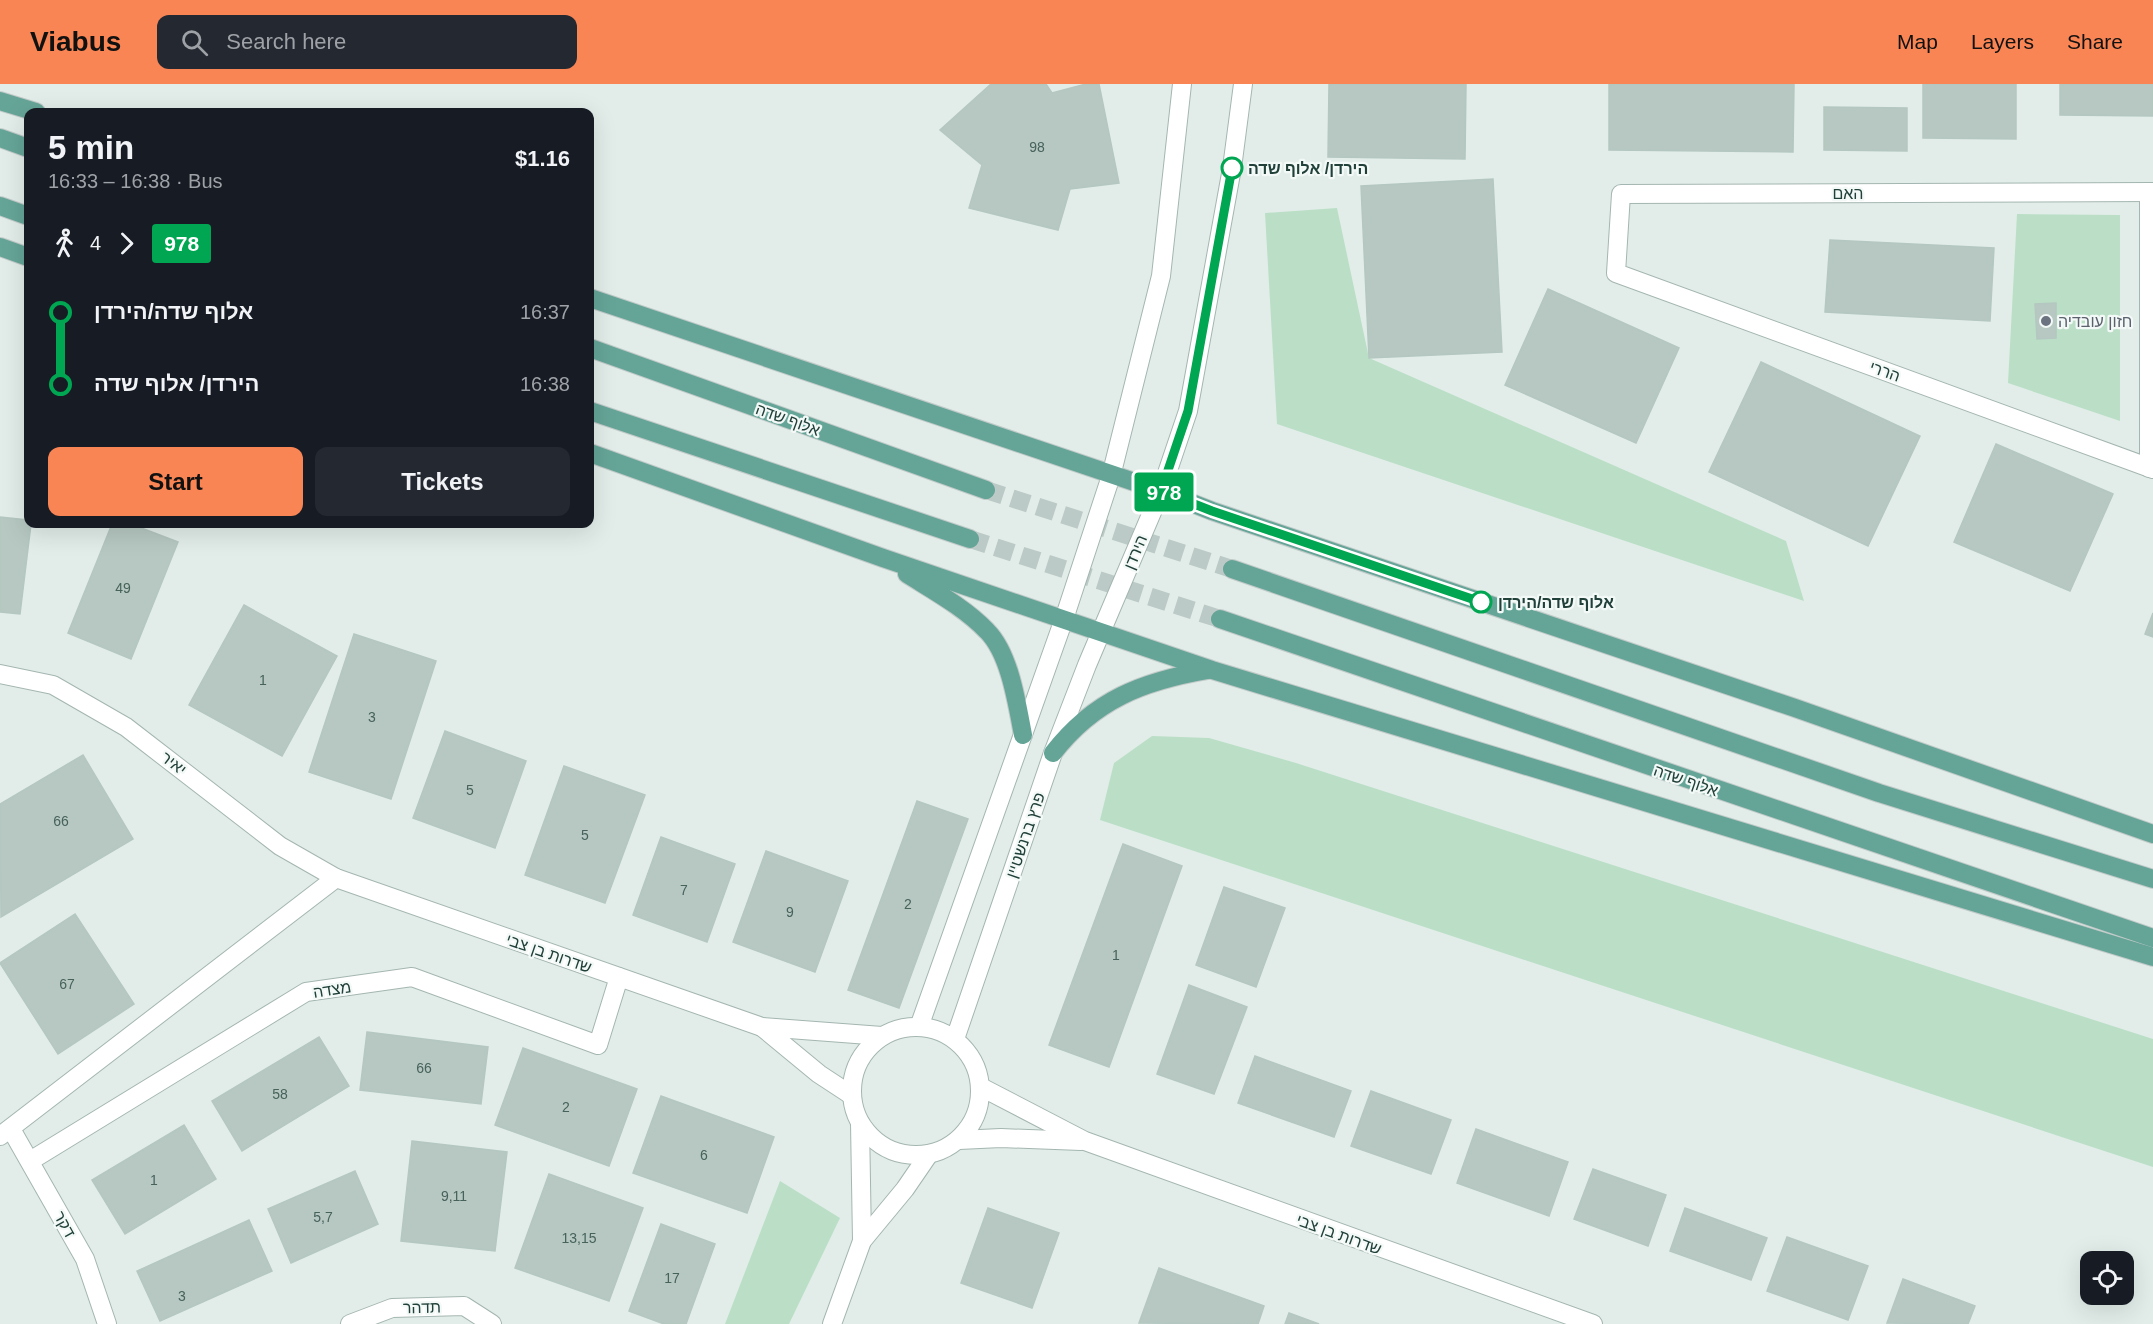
<!DOCTYPE html>
<html lang="en">
<head>
<meta charset="utf-8">
<style>
	:root { --surface:#171b24; --page:#242831; --text:#f1f3f6; --muted:#9ea1a6; --accent:#f98555 }
	body { margin:0; font-family:Arial,Heebo,sans-serif; background:var(--page); color:var(--text); height:100vh; display:flex; flex-direction:column; font-size:22px; white-space:nowrap }
	* { box-sizing:border-box; margin:0 }
	p { font-size:20px; color:var(--muted) }
	.icon { flex:none; width:33px; height:33px; fill:none; stroke:currentColor; stroke-width:2; stroke-linecap:round; stroke-linejoin:round }
	.map { position:relative; flex:1; overflow:hidden }
	.side { position:absolute; left:24px; top:24px; width:570px; height:420px; display:flex; flex-direction:column; background:var(--surface); border-radius:12px; box-shadow:0 6px 24px #0002 }
	.side>* { flex:none }
	.badge { padding:0 12px; border-radius:4px; font-size:21px; line-height:39px }
	.fabs { position:absolute; left:2080px; top:1167px; display:grid; gap:12px }
	.fabs a { display:grid; place-items:center; width:54px; height:54px; border-radius:12px; background:var(--surface); box-shadow:0 6px 24px #0002; font-size:30px }
	.map>.badge { position:absolute; translate:-50% -50%; box-shadow:0 0 0 3px #fff }
	.legs { display:flex; align-items:center; gap:9px; height:66px; padding:0 24px; font-size:20px }
	.legs p { margin-inline-start:auto }
	.overview { display:flex; align-items:center; justify-content:space-between; height:102px; padding:0 24px }
	h1 { font-size:33px; font-weight:700; line-height:45px }
	.cta { display:flex; gap:12px; margin-top:auto; padding:12px 24px }
	.cta a { flex:1; height:69px; border-radius:12px; background:var(--accent); color:#111; font-size:24px; font-weight:700; line-height:69px; text-align:center }
	.cta a+a { background:var(--page); color:var(--text) }
	ul { padding:0 24px; list-style:none }
	li { display:flex; align-items:center; gap:21px; height:72px; font-size:22px }
	li i { display:grid; place-items:center; width:9px; height:100%; margin:0 8px; background:currentColor }
	li i::after { content:''; width:15px; height:15px; margin:-8px; border:4px solid; border-radius:50%; background:var(--surface) }
	li p { margin-inline-start:auto }
	li:first-child i { background:linear-gradient(#0000 50%,currentColor 0) }
	li:last-child i { background:linear-gradient(currentColor 50%,#0000 0) }
	header { display:flex; align-items:center; gap:36px; box-sizing:border-box; height:84px; padding:0 30px; background:var(--accent); color:#111 }
	header strong { font-size:28px }
	nav { display:flex; gap:33px; margin-inline-start:auto; font-size:21px }
	.search { width:420px; height:54px; background:var(--page); display:flex; align-items:center; gap:15px; box-sizing:border-box; padding:0 21px; border-radius:12px; color:var(--muted); font-size:22px }
	.map>svg:first-child { display:block }
</style>
</head>
<body>
<header>
<strong>Viabus</strong>
<div class="search"><svg class="icon" aria-label="search" viewBox="0 0 24 24"><circle cx="10" cy="10" r="6"/><path d="M15 15l6 6"/></svg>Search here</div>
<nav><a>Map</a><a>Layers</a><a>Share</a></nav>
</header>
<div class="map">
<svg width="2153" height="1240" viewBox="0 0 2153 1240">
	<rect width="100%" height="100%" fill="#e2ede9"/>
	<g fill="#badfc6">
		<polygon points="1337,124 1369,274 1786,457 1804,517 1277,340 1265,129"/>
		<polygon points="2017,130 2120,131 2120,337 2008,299"/>
		<polygon points="1152,652 1209,654 1296,679 2153,955 2153,1083 1100,736 1114,679"/>
		<polygon points="780,1097 840,1134 789,1240 725,1240"/>
	</g>
	<g fill="#b7c8c2" stroke="#b4c7c0" stroke-width="1.5">
		<polygon points="991,0 1046,0 1052,9 1086,0 1099,0 1119,99 1070,105 1058,146 969,124 982,81 940,46"/>
		<polygon points="1329,0 1466,0 1465,75 1328,73"/>
		<polygon points="1609,0 1794,0 1793,68 1609,66"/>
		<polygon points="1923,0 2016,0 2016,55 1923,54"/>
		<polygon points="2060,0 2153,0 2153,32 2060,31"/>
		<polygon points="1824,23 1907,24 1907,67 1824,66"/>
		<polygon points="1493,95 1502,268 1369,274 1361,102"/>
		<polygon points="1830,156 1994,164 1990,237 1825,228"/>
		<polygon points="1548,205 1679,264 1636,359 1505,301"/>
		<polygon points="2056,219 2056,254 2037,255 2035,220"/>
		<polygon points="1761,278 1920,352 1868,462 1709,388"/>
		<polygon points="1996,360 2113,410 2070,507 1954,458"/>
		<polygon points="0,433 28,436 31,440 20,530 0,528"/>
		<polygon points="112,440 131,440 178,458 131,575 68,549"/>
		<polygon points="244,521 337,572 282,672 189,621"/>
		<polygon points="2153,529 2153,553 2145,550"/>
		<polygon points="354,550 436,577 391,715 309,688"/>
		<polygon points="445,647 526,677 495,764 413,734"/>
		<polygon points="83,671 133,755 1,833 0,720"/>
		<polygon points="564,682 645,711 605,819 525,791"/>
		<polygon points="917,717 968,735 899,924 848,906"/>
		<polygon points="661,753 735,780 707,858 633,831"/>
		<polygon points="1123,760 1182,782 1109,983 1049,961"/>
		<polygon points="766,767 848,797 815,888 733,858"/>
		<polygon points="1224,803 1285,824 1256,903 1196,881"/>
		<polygon points="75,830 134,920 58,970 0,879"/>
		<polygon points="1189,901 1247,923 1214,1010 1157,990"/>
		<polygon points="367,948 488,963 481,1020 360,1006"/>
		<polygon points="319,953 349,1002 242,1067 212,1017"/>
		<polygon points="523,964 637,1005 609,1082 495,1041"/>
		<polygon points="1255,972 1351,1007 1334,1053 1238,1019"/>
		<polygon points="1371,1007 1451,1036 1431,1090 1351,1062"/>
		<polygon points="661,1012 774,1053 747,1129 633,1089"/>
		<polygon points="184,1041 216,1095 125,1150 92,1096"/>
		<polygon points="1476,1045 1568,1078 1549,1132 1457,1099"/>
		<polygon points="412,1057 507,1068 495,1167 401,1157"/>
		<polygon points="1593,1085 1666,1111 1648,1162 1574,1135"/>
		<polygon points="355,1087 378,1140 291,1179 268,1125"/>
		<polygon points="549,1090 643,1124 609,1217 515,1184"/>
		<polygon points="988,1124 1059,1149 1032,1224 961,1199"/>
		<polygon points="1685,1124 1767,1154 1751,1196 1670,1167"/>
		<polygon points="249,1136 272,1187 160,1237 137,1187"/>
		<polygon points="661,1140 715,1160 686,1240 664,1240 629,1227"/>
		<polygon points="1787,1153 1868,1182 1848,1236 1767,1207"/>
		<polygon points="1159,1184 1264,1222 1258,1240 1139,1239"/>
		<polygon points="1903,1195 1975,1222 1968,1240 1887,1239"/>
		<polygon points="1289,1229 1319,1240 1285,1240"/>
	</g>
	<g fill="none" stroke-linecap="round" stroke-linejoin="round">
		<g stroke="#bbcac6" stroke-width="18" stroke-dasharray="18 9" stroke-linecap="butt">
			<polyline points="986,406 1232,485"/>
			<polyline points="970,455 1220,535"/>
		</g>
		<defs>
			<g id="minor">
				<polyline points="2149,108 2149,384"/>
				<polyline points="2153,108 1621,110 1616,189 2153,385"/>
				<polyline points="0,590 53,601 126,643 280,762 336,794 762,943 882,952"/>
				<circle cx="916" cy="1007" r="64"/>
				<polyline points="762,943 819,990 851,1011"/>
				<polyline points="919,943 1064,535 1111,392 1161,192 1182,0"/>
				<polyline points="955,955 1053,669 1087,581 1161,407 1188,327 1232,84 1243,0"/>
				<polyline points="981,1003 1085,1057 1593,1240"/>
				<polyline points="860,1039 862,1157"/>
				<polyline points="11,1045 85,1175 107,1240"/>
				<polyline points="0,1052 336,794"/>
				<polyline points="959,1056 1001,1054 1081,1057"/>
				<polyline points="30,1077 306,908 412,893 598,961 619,893"/>
				<polyline points="350,1240 392,1224 464,1222 492,1240"/>
				<polyline points="832,1240 862,1157 905,1105 929,1070"/>
			</g>
			<g id="major">
				<polyline points="0,17 36,28"/>
				<polyline points="0,54 28,64"/>
				<polyline points="0,122 28,132"/>
				<polyline points="0,163 28,173"/>
				<polyline points="590,214 1161,407 1212,427 1795,624 2153,750"/>
				<polyline points="590,264 986,406"/>
				<polyline points="590,327 970,455"/>
				<polyline points="590,369 883,474 1212,586 2153,873"/>
				<polyline points="1232,485 1879,709 2153,795"/>
				<path d="M907,490C934,507 965,524 987,547C1010,570 1017,620 1023,651"/>
				<polyline points="1220,535 2153,854"/>
				<path d="M1053,669C1094,616 1143,597 1208,586"/>
			</g>
		</defs>
		<use href="#minor" stroke="#a4b6b1" stroke-width="20"/>
		<use href="#major" stroke="#c1cac8" stroke-width="20"/>
		<use href="#minor" stroke="#fff" stroke-width="18"/>
		<use href="#major" stroke="#65a598" stroke-width="18"/>
	</g>
	<g fill="none" stroke-linecap="round" stroke-linejoin="round">
		<defs>
			<polyline id="line-1" points="1232,84 1188,327 1161,407 1212,427 1481,518"/>
		</defs>
		<use href="#line-1" stroke="#fff" stroke-width="14"/>
		<use href="#line-1" stroke="#00a651" stroke-width="9"/>
	</g>
	<g fill="#fff" stroke="#00a651" stroke-width="3">
		<circle cx="1232" cy="84" r="10"/>
		<circle cx="1481" cy="518" r="10"/>
	</g>
	<circle fill="#6b7280" stroke="#f3f9f7" stroke-width="2" cx="2046" cy="237" r="6"/>
	<g text-anchor="middle" stroke-width="4.5" stroke-linejoin="round" paint-order="stroke">
		<g font-size="14" fill="#46625b">
			<text x="1037" y="68">98</text>
			<text x="123" y="509">49</text>
			<text x="263" y="601">1</text>
			<text x="372" y="638">3</text>
			<text x="470" y="711">5</text>
			<text x="61" y="742">66</text>
			<text x="585" y="756">5</text>
			<text x="684" y="811">7</text>
			<text x="908" y="825">2</text>
			<text x="790" y="833">9</text>
			<text x="1116" y="876">1</text>
			<text x="67" y="905">67</text>
			<text x="424" y="989">66</text>
			<text x="280" y="1015">58</text>
			<text x="566" y="1028">2</text>
			<text x="704" y="1076">6</text>
			<text x="154" y="1101">1</text>
			<text x="454" y="1117">9,11</text>
			<text x="323" y="1138">5,7</text>
			<text x="579" y="1159">13,15</text>
			<text x="672" y="1199">17</text>
			<text x="182" y="1217">3</text>
		</g>
		<g font-size="16" font-weight="bold" fill="#214039" stroke="#f3f9f7" text-anchor="start">
			<text x="1248" y="90">הירדן/ אלוף שדה</text>
			<text x="1498" y="524">אלוף שדה/הירדן</text>
		</g>
		<g font-size="16" fill="#214039" stroke="#f3f9f7">
			<text x="1848" y="115">האם</text>
			<text transform="translate(1885 287) rotate(20)" y="6">הררי</text>
			<text transform="translate(788 335) rotate(20)" y="6">אלוף שדה</text>
			<text transform="translate(1135 468) rotate(-67)" y="6">הירדן</text>
			<text transform="translate(174 679) rotate(37)" y="6">יאיר</text>
			<text transform="translate(1686 696) rotate(19)" y="6">אלוף שדה</text>
			<text transform="translate(1025 751) rotate(-71)" y="6">פרץ ברנשטיין</text>
			<text transform="translate(549 869) rotate(19)" y="6">שדרות בן צבי</text>
			<text transform="translate(332 905) rotate(-9)" y="6">מצדה</text>
			<text transform="translate(65 1140) rotate(61)" y="6">דקר</text>
			<text transform="translate(1339 1150) rotate(20)" y="6">שדרות בן צבי</text>
			<text transform="translate(422 1223) rotate(-1)" y="6">תדהר</text>
		</g>
		<g font-size="16" fill="#5b616d" stroke="#f3f9f7" text-anchor="start">
			<text x="2058" y="243">חזון עובדיה</text>
		</g>
	</g>
</svg>
<div class="fabs">
<a><svg class="icon" aria-label="locate" viewBox="0 0 24 24"><circle cx="12" cy="12" r="6"/><path d="M12 2v4M12 18v4M2 12h4M18 12h4"/></svg></a>
</div>
<b class="badge" style="left:1164px;top:408px;background:#00a651;color:#fff">978</b>
<section class="side">
<div class="overview"><div><h1>5 min</h1><p>16:33 – 16:38 · Bus</p></div><b>$1.16</b></div>
<div class="legs"><svg class="icon" aria-label="walk" viewBox="0 0 24 24"><circle cx="13" cy="4" r="2"/><path d="M13 8l-2 6 4 7M11 14l-3 7M7 12l3-4h3l4 4"/></svg>4<svg class="icon" aria-label="forward" viewBox="0 0 24 24"><path d="M9 5l7 7-7 7"/></svg><b class="badge" style="background:#00a651;color:#fff">978</b></div>
<ul>
<li><i style="color:#00a651"></i><b>אלוף שדה/הירדן</b><p>16:37</p></li>
<li><i style="color:#00a651"></i><b>הירדן/ אלוף שדה</b><p>16:38</p></li>
</ul>
<div class="cta"><a>Start</a><a>Tickets</a></div>
</section>
</div>
</body>
</html>
